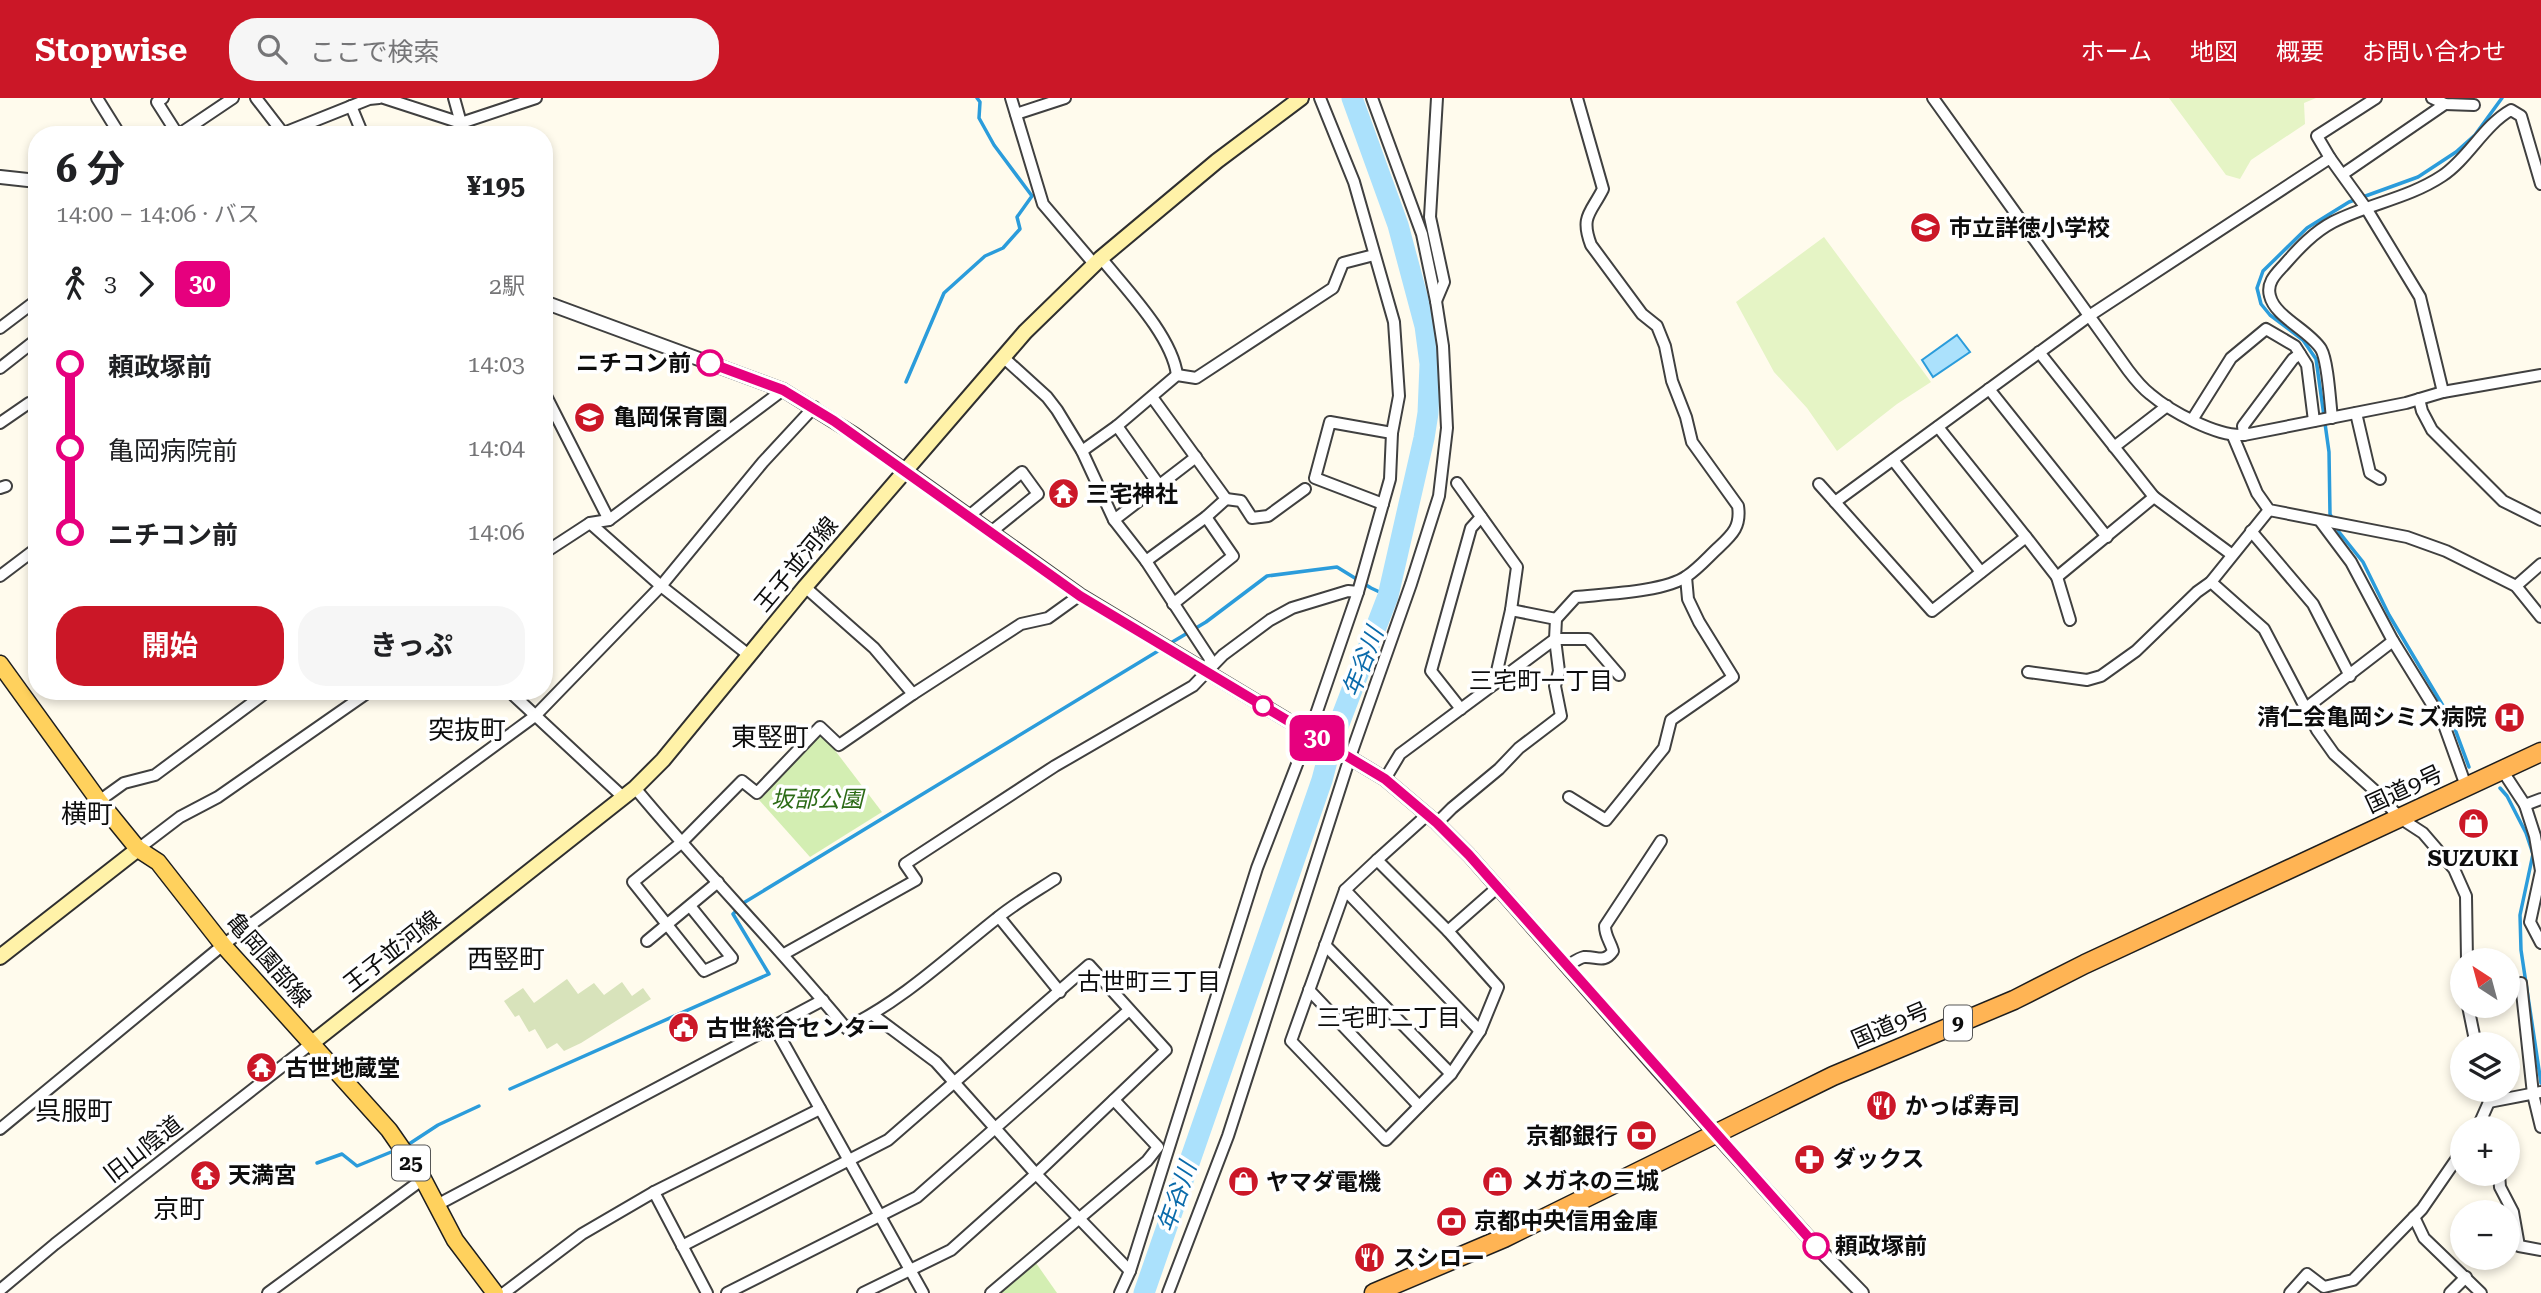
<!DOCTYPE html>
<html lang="ja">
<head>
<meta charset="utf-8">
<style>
	:root { --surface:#fff; --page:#f6f6f6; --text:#202124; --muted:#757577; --accent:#cb1727 }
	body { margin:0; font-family:"Roboto Serif","Noto Sans JP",serif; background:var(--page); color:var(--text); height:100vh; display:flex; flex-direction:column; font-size:26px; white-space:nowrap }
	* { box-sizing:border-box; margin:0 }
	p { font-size:23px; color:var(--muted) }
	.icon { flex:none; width:38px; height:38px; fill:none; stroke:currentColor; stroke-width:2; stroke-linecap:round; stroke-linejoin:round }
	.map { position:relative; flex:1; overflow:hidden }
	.side { position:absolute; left:28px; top:28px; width:525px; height:574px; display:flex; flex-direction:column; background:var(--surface); border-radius:28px; box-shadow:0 4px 10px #0003 }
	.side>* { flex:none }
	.badge { padding:0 14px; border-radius:10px; font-size:24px; line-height:46px }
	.needle { width:46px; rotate:324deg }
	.buttons { position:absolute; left:2450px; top:850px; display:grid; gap:14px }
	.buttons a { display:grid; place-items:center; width:70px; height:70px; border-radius:50%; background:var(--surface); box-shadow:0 4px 10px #0003; font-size:35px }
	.map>.badge { position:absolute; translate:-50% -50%; box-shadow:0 0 0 4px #fff }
	.legs { display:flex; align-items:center; gap:10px; height:77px; padding:0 28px; font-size:23px }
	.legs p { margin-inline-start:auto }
	.overview { display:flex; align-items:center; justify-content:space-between; height:119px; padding:0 28px }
	h1 { font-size:38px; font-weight:700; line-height:52px }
	.action { display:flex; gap:14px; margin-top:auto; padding:14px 28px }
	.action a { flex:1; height:80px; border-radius:28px; background:var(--accent); color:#fff; font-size:28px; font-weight:700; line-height:80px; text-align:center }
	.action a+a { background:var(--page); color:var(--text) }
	ul { padding:0 28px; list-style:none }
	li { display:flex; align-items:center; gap:24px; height:84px; font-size:26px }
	li i { display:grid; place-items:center; width:10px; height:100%; margin:0 9px; background:currentColor }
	li i::after { content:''; width:18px; height:18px; margin:-9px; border:5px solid; border-radius:50%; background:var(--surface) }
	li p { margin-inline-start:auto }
	li:first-child i { background:linear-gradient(#0000 50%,currentColor 0) }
	li:last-child i { background:linear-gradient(currentColor 50%,#0000 0) }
	header { display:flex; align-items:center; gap:42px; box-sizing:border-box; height:98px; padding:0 35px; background:var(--accent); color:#fff }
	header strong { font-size:33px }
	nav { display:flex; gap:38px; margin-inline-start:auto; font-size:24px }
	.search { width:490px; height:63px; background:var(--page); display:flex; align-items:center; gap:18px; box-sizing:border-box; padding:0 24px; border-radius:28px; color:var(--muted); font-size:26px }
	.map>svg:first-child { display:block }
</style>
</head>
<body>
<header>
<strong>Stopwise</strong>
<div class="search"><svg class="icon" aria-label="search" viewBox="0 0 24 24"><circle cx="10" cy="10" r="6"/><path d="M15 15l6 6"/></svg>ここで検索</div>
<nav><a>ホーム</a><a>地図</a><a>概要</a><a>お問い合わせ</a></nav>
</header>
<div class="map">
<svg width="2541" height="1195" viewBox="0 0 2541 1195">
	<rect width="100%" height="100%" fill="#fffbed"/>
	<g fill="#d3eeb2">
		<polygon points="824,638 882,714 810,759 759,702 817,639"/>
		<polygon points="1036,1165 1057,1195 1001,1195"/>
	</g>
	<polygon fill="#d8e3bb" points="567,881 578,896 594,885 604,897 622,884 632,898 643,890 651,901 581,945 564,953 557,945 547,951 535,931 529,934 519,917 515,919 504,903 523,890 534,905"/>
	<g fill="#e5f4c5">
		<polygon points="2169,0 2316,0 2304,5 2305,26 2251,62 2240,81 2226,77"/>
		<polygon points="1824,139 1931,284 1897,306 1837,353 1807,310 1774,274 1736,204"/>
	</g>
	<polygon fill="#abe1fc" stroke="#2b9cdb" stroke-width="2" points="1957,237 1970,254 1933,279 1922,262"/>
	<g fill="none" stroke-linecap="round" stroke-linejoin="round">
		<g stroke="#2b9cdb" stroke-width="3.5">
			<polyline points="906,284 944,195 985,158 1003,150 1020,131 1017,119 1032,98 994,47 979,20 980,4 977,0"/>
			<polyline points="1169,546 1206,524 1267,478 1337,469 1371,490 1388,498"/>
			<polyline points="2469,669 2452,623 2389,517 2363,464 2339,434 2330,416 2329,354 2316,261 2303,242 2270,217 2261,206 2257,190 2263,173 2307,130 2349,104 2418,79 2456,54 2475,37 2502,0"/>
			<polyline points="2500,690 2507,698 2526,735 2533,756 2520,817 2521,852 2541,985"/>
			<polyline points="510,991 769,876 733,816 745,804 1163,550"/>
			<polyline points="409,1046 438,1027 479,1008"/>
			<polyline points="317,1065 342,1056 357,1068 396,1052"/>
		</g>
		<polyline stroke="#abe1fc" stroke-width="21" points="1144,1195 1322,682 1332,644 1388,498 1424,340 1428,315 1430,266 1425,228 1398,127 1352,0"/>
		<defs>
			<g id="minor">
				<polyline points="97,0 120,37"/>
				<polyline points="163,0 157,4 178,37"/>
				<polyline points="256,0 283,35"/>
				<polyline points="384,0 461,25 463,37"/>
				<polyline points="454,0 461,25 536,0"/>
				<polyline points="1011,0 1043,106 1095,167"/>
				<path d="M1933,0L2128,272C2134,280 2141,289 2150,296C2170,313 2217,339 2244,337L2406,305L2443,294L2541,277"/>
				<polyline points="2432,0 2445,6 2474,7"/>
				<polyline points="351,8 363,37"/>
				<polyline points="1016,16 1065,0"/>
				<polyline points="178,37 233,0"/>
				<polyline points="279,37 369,1 379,0"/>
				<polyline points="2330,60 2317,38 2376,0"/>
				<polyline points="2343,76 2445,6"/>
				<path d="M1101,160C1126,191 1172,238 1177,277"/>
				<polyline points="1436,203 1444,184 1430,119 1437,0"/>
				<polyline points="0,230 33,205 37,210"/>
				<polyline points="2039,254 2154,399"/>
				<polyline points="1003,259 1047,299 1057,312 1082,353 1114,422 1146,463 1210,561 1208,574"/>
				<polyline points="0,270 37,241"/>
				<polyline points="1989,291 2107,439"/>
				<polyline points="544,294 609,422"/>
				<polyline points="2419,301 2422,313 2432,332 2503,403 2541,422"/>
				<polyline points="2356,315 2370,375 2380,381"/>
				<path d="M2332,320C2330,304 2328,263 2321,251C2309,232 2275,219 2270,198C2266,184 2277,175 2285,166C2299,150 2314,134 2333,124C2368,106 2409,100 2442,78C2468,61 2484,27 2511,12L2521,18L2541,86"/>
				<polyline points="2192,322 2231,260 2266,231 2295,248 2307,267 2314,323"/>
				<polyline points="0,325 29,305"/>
				<polyline points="1117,328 1159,387"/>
				<polyline points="1938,329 2026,439"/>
				<polyline points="2244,337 2243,328 2293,261 2300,256"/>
				<polyline points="2233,338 2257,395 2269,412 2407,439 2446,453 2516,488 2541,519"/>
				<polyline points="2114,349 2167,308"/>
				<polyline points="1082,353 1117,328 1177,277 1196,280 1333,190 1343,165 1374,157"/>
				<polyline points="1893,362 1981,474"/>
				<polyline points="1457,385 1517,469 1511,512 1494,586"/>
				<polyline points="1819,386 1932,513 2026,439 2057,479 2154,399 2231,456"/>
				<polyline points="0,390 6,388"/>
				<polyline points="1226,401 1241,403 1252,420 1268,418 1305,391"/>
				<polyline points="1835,404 2089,218 2330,60 2366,110 2420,199 2443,294"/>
				<polyline points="1383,406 1315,380 1330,324 1392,335"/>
				<polyline points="969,418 1022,374 1038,396 991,434"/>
				<polyline points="1114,422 1196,359"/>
				<polyline points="2321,424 2351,464 2393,543 2443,624 2466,688"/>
				<polyline points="590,425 661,488 750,558"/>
				<polyline points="2251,433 2313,506 2350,578"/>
				<polyline points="544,455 590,425 609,422 783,292"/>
				<polyline points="1146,463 1206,419 1226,401 1152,299"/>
				<polyline points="0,478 37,450"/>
				<polyline points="2057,479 2070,522"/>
				<polyline points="2211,484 2264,531 2317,632 2334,656 2374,692 2400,720 2423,735 2454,771 2466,798 2467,863"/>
				<polyline points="2516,488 2541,466"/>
				<polyline points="805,489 874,550 913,596"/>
				<polyline points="1173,506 1233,458 1206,419"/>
				<polyline points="1511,512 1556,521"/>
				<polyline points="2028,574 2087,582 2101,578 2136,553 2197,494 2211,484 2269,412"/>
				<polyline points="509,593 623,699"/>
				<polyline points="2306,610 2393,543"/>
				<polyline points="1461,611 1431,573 1471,430 1481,419"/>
				<polyline points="2502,672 2525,707 2541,701"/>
				<polyline points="1385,681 1400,656 1555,541 1588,541 1619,577"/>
				<path d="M635,690C703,772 778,848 846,930C902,903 948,859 996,821C1014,806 1035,794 1055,781"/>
				<polyline points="1569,699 1606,722 1664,650 1671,622 1733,579 1699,524 1688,501 1686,479"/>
				<polyline points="99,703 124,685 155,677 268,593"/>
				<polyline points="2525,707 2535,738 2541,773 2530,824 2541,845"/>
				<path d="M1437,725L1452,710L1499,671L1519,650L1561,618L1555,588L1559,573L1555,541L1556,521L1576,499C1604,496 1665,494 1687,478C1699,470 1709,458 1719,449C1733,436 1741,428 1738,408L1692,344L1686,319L1672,283L1665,248L1657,228L1642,216L1591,147C1580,118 1591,115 1603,91L1577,0"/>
				<polyline points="138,751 180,719 218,699 370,593"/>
				<polygon points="1377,762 1448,833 1498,889 1480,933 1451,976 1386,1042 1291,943 1345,792"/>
				<polyline points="1377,762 1427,717"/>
				<polyline points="1345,792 1480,933"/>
				<polyline points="690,808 732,860 704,873 633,784 681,745 742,683 757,695 820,629 839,647 913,596 1021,526 1048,520 1080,497"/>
				<polyline points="999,819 1060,894"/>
				<polyline points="1448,833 1498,789"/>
				<polyline points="647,843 718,784"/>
				<polyline points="1325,847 1451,976"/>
				<polyline points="784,856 916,782 905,766 1055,668 1193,588 1223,557 1270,522 1292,510 1348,493 1358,494"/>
				<path d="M1567,868C1572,865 1579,860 1584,859C1597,858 1604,866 1613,853C1610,843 1605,838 1605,828L1661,743"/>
				<polyline points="2521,885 2533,996 2541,1029"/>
				<polyline points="1309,892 1419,1008"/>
				<polyline points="2468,908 2476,947"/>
				<polyline points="873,917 936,964 1036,1076 1130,1173"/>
				<polyline points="775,930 923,1195"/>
				<polyline points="2489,1004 2541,994"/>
				<polyline points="0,1031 223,847 535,618 661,488 763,364 814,309"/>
				<polyline points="2477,1031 2489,1004 2486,992"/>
				<polyline points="2499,1076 2500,1089 2513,1114 2519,1148 2541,1152"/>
				<polyline points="654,1094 707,1195"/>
				<polyline points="435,1108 823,902"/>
				<polyline points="2414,1119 2424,1140 2481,1195"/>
				<polyline points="682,1148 888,1042 1089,867 1166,952 1036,1076 951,1152 863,1195"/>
				<polyline points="0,1192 55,1146 312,945"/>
				<polyline points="268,1195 423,1081"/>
				<polyline points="504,1195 582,1136 654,1094 820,1011"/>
				<polyline points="727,1195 917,1099 1128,913"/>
				<polyline points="991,1195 1147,1063 1158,1049 1114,1002"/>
				<polyline points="1120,1195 1130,1173 1257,770 1314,622 1358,494 1390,381 1392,335 1399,298 1394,224 1354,84 1320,0"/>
				<polyline points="1168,1195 1228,1038 1350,659 1411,486 1439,398 1447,330 1443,248 1436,203 1422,136 1372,0"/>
				<polyline points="2290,1195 2307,1176 2324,1189 2353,1182 2422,1111 2462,1053"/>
				<polyline points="2450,1195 2466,1179"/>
			</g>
			<g id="tertiary">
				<polyline points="0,79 37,83"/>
				<polyline points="544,204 783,292 854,336 1080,497 1385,681 1437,725 1469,757 1658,972 1819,1151 1862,1195"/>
			</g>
			<g id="secondary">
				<polyline points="0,859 138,751"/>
				<polyline points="312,945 635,690 663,662 805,489 1025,234 1101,160 1217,63 1301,0"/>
			</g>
			<polyline id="primary" points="0,566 99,703 138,751 158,764 223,847 389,1032 423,1081 455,1142 495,1195"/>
			<polyline id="trunk" points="1374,1195 1504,1140 1833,978 2014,902 2085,866 2541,654"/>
		</defs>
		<use href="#minor" stroke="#404040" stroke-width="14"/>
		<use href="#tertiary" stroke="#404040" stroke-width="16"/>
		<use href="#secondary" stroke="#2f2f2f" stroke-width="18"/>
		<use href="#primary" stroke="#1e1e1e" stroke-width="19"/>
		<use href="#trunk" stroke="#1e1e1e" stroke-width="21"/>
		<use href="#minor" stroke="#fff" stroke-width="10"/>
		<use href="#tertiary" stroke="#fff" stroke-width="12"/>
		<use href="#secondary" stroke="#fff2a8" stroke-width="14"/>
		<use href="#primary" stroke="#ffd15d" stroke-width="16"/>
		<use href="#trunk" stroke="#ffb454" stroke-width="18"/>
	</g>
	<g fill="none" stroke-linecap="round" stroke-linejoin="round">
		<defs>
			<polyline id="line-1" points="710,265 783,292 834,323 1080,498 1385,681 1437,725 1469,757 1816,1148"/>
		</defs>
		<use href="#line-1" stroke="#fff" stroke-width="16"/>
		<use href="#line-1" stroke="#e6007e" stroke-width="10"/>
	</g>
	<defs>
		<symbol id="school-disc" viewBox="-11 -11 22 22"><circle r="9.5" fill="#cb1727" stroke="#fff"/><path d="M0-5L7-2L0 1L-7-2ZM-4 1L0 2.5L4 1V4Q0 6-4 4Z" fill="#fff"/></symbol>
		<symbol id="temple-disc" viewBox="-11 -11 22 22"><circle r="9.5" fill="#cb1727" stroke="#fff"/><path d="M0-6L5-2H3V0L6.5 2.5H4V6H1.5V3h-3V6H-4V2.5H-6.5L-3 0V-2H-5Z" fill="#fff"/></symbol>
		<symbol id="hospital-disc" viewBox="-11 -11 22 22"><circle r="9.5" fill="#cb1727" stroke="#fff"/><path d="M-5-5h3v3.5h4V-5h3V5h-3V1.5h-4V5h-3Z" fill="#fff"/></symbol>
		<symbol id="shop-disc" viewBox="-11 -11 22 22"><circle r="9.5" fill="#cb1727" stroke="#fff"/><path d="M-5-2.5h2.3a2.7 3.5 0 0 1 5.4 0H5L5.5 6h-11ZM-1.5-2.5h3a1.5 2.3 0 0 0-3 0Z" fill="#fff"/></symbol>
		<symbol id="civic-disc" viewBox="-11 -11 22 22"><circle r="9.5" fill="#cb1727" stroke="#fff"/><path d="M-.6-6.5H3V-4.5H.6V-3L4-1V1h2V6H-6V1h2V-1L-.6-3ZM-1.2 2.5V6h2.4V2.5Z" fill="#fff"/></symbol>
		<symbol id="restaurant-disc" viewBox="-11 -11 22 22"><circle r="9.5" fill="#cb1727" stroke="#fff"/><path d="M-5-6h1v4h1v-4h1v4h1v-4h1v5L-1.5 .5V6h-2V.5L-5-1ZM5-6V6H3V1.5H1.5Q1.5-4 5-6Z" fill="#fff"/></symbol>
		<symbol id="bank-disc" viewBox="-11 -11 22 22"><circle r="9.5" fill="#cb1727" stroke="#fff"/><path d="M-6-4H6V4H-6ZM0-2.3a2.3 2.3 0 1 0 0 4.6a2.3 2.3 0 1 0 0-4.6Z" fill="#fff"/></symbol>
		<symbol id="pharmacy-disc" viewBox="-11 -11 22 22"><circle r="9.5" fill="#cb1727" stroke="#fff"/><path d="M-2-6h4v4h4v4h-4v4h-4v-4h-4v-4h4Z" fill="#fff"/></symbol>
	</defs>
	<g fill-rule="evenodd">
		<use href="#school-disc" x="1908" y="112" width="35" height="35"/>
		<use href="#school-disc" x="572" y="302" width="35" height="35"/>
		<use href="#temple-disc" x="1046" y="378" width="35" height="35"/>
		<use href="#hospital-disc" x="2492" y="602" width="35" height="35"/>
		<use href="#shop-disc" x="2456" y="708" width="35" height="35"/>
		<use href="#civic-disc" x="666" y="912" width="35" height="35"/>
		<use href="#temple-disc" x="244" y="952" width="35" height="35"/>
		<use href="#restaurant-disc" x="1864" y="990" width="35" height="35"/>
		<use href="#bank-disc" x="1624" y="1020" width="35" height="35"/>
		<use href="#pharmacy-disc" x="1792" y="1044" width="35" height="35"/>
		<use href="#temple-disc" x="188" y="1060" width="35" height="35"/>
		<use href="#shop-disc" x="1480" y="1066" width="35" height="35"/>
		<use href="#shop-disc" x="1226" y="1066" width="35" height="35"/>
		<use href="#bank-disc" x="1434" y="1106" width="35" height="35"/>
		<use href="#restaurant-disc" x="1352" y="1142" width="35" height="35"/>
	</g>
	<g fill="#fff" stroke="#e6007e" stroke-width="3.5">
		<circle cx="710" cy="265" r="12"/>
		<circle cx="1263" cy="608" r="9"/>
		<circle cx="1816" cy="1148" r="12"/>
	</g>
	<g text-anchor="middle" stroke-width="7" stroke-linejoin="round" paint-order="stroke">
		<g fill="#fff" stroke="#565656" stroke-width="2">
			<rect x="1944" y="907.5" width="28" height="35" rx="5"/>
			<rect x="392" y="1047.5" width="38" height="35" rx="5"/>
		</g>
		<g font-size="21" font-weight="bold" fill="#0d0d0d">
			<text x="1958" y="932">9</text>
			<text x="411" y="1072">25</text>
		</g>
		<g font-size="23" font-weight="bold" fill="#0d0d0d" stroke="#fff" text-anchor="start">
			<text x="1949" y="138">市立詳徳小学校</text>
			<text x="613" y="327">亀岡保育園</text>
			<text x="1086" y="404">三宅神社</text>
			<text x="2487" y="627" text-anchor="end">清仁会亀岡シミズ病院</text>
			<text x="2473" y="768" text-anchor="middle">SUZUKI</text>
			<text x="706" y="938">古世総合センター</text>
			<text x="285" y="978">古世地蔵堂</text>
			<text x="1905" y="1016">かっぱ寿司</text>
			<text x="1618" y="1046" text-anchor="end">京都銀行</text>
			<text x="1833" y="1069">ダックス</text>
			<text x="228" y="1085">天満宮</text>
			<text x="1521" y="1091">メガネの三城</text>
			<text x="1266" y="1092">ヤマダ電機</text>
			<text x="1474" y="1131">京都中央信用金庫</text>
			<text x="1393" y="1168">スシロー</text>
		</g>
		<g font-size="23" font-weight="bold" fill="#0d0d0d" stroke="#fff" text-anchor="end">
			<text x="691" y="273">ニチコン前</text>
			<text x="1835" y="1156" text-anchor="start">頼政塚前</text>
		</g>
		<g font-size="23" fill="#0d0d0d" stroke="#fff">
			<text transform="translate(796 466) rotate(-50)" y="8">王子並河線</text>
			<text transform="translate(2404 691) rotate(-25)" y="8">国道9号</text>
			<text transform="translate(392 853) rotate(-38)" y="8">王子並河線</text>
			<text transform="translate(269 862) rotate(49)" y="8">亀岡園部線</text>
			<text transform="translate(1890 927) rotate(-23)" y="8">国道9号</text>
			<text transform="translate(143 1051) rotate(-38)" y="8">旧山陰道</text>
		</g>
		<g font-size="23" font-style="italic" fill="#2c6b17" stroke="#fff">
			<text x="817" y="709">坂部公園</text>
		</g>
		<g font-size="24" font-style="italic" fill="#0a6bab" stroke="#fff">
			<text transform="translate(1363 564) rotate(-69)" y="8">年谷川</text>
			<text transform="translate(1177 1099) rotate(-71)" y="8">年谷川</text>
		</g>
		<g font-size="24" fill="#0d0d0d" stroke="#fff">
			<text x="1541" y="591">三宅町一丁目</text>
			<text x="1149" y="892">古世町三丁目</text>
			<text x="1389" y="928">三宅町二丁目</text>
		</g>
		<g font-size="26" fill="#0d0d0d" stroke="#fff">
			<text x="467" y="641">突抜町</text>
			<text x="770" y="648">東竪町</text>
			<text x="87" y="725">横町</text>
			<text x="506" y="870">西竪町</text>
			<text x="74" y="1022">呉服町</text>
			<text x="179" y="1120">京町</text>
		</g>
	</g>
</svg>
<div class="buttons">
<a><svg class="needle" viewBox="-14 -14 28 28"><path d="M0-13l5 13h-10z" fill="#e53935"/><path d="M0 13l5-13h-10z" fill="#757577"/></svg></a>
<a><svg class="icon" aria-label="layers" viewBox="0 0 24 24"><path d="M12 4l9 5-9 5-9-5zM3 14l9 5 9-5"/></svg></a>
<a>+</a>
<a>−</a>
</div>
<b class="badge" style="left:1317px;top:640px;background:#e6007e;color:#fff">30</b>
<section class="side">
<div class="overview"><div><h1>6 分</h1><p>14:00 – 14:06 · バス</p></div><b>¥195</b></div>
<div class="legs"><svg class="icon" aria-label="walk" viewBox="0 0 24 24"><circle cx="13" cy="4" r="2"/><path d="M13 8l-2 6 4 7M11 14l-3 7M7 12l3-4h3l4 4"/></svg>3<svg class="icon" aria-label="forward" viewBox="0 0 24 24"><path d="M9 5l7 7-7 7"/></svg><b class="badge" style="background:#e6007e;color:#fff">30</b><p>2駅</p></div>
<ul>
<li><i style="color:#e6007e"></i><b>頼政塚前</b><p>14:03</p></li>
<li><i style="color:#e6007e"></i><span>亀岡病院前</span><p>14:04</p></li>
<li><i style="color:#e6007e"></i><b>ニチコン前</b><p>14:06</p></li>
</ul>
<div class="action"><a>開始</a><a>きっぷ</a></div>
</section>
</div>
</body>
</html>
